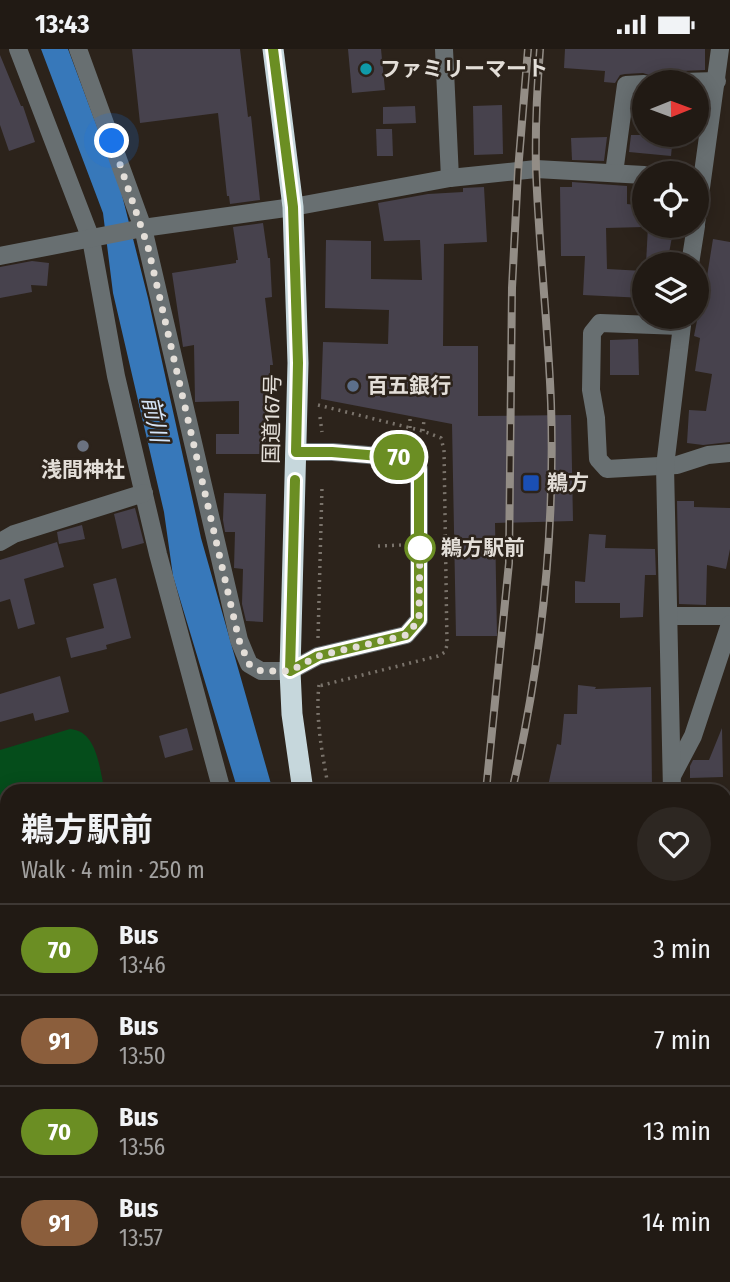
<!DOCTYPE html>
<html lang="en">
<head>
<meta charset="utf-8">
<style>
	:root { --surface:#211a14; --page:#2d2722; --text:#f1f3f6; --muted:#a2a1a0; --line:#3e3834 }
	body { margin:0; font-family:"Fira Sans Condensed","Noto Sans JP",sans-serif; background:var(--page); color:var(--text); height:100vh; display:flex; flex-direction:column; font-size:26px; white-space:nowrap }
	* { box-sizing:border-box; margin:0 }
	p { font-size:23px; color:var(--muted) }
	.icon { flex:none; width:38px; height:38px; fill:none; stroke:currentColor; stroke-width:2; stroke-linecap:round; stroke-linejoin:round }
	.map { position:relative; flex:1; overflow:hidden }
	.sheet { position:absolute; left:0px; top:735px; width:732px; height:499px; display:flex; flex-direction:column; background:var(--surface); border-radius:21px 21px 0 0; box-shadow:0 4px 18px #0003,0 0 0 2px var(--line) }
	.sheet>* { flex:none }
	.badge { padding:0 14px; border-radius:23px; font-size:24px; line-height:46px }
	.needle { width:46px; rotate:89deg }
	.fabs { position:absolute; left:632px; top:21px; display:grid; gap:14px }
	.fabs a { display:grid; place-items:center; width:77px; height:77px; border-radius:50%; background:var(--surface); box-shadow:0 4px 18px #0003,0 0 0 2px var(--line); font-size:35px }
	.you { position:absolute; width:35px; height:35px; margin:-18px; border:5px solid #fff; border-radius:50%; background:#1a73e8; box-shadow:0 0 0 10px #1a73e833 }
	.map>.badge { position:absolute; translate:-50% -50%; box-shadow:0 0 0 4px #fff }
	.round { display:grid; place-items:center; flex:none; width:74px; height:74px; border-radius:37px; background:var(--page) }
	.headline { display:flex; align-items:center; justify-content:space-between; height:119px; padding:0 21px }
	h1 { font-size:33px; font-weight:700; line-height:52px }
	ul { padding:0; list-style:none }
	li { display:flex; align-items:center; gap:21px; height:91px; padding:0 21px; border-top:2px solid var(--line) }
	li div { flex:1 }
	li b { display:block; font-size:26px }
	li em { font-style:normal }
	li .badge { min-width:77px; font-weight:700; text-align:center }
	.status { display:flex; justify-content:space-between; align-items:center; height:49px; padding:0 35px; background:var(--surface); direction:ltr }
	.status svg { height:19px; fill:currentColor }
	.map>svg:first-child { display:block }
</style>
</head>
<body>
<div class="status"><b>13:43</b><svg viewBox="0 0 49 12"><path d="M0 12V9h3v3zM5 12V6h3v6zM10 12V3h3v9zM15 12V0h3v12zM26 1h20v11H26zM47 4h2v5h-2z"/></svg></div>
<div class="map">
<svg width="730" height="1233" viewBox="0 0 730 1233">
	<rect width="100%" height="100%" fill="#2c231b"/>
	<g fill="#054d1b">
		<path d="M70,680C98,682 99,720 105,742H7V816L0,821V701Z"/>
		<polygon points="7,1047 7,1095 0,1098 0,1051"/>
		<polygon points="34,1227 72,1227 72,1233 0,1233 0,1231 30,1229"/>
	</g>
	<polygon fill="#3778ba" points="41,0 68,0 121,142 148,249 201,489 273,742 238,742 173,527 164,463 113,244 103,164"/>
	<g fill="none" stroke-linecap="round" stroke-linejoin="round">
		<polyline stroke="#3778ba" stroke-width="6" points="724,915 730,917"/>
	</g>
	<g fill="#47424d">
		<polygon points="132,0 240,0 248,68 251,67 260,151 230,155 229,147 227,147 218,64 140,74"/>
		<polygon points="348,0 381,0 385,41 352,44"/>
		<polygon points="565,0 705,0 705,21 681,22 673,27 652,27 643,24 625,25 620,26 615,34 604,33 605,22 564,19"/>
		<polygon points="0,6 21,57 23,57 35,93 9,102 0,76"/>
		<polygon points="502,56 503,105 474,106 473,57"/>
		<polygon points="415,57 416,74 383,75 383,58"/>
		<polygon points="376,80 392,80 393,107 377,107"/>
		<polygon points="631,86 673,86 671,107 629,103"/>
		<polygon points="607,88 604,112 572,111 571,89"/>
		<polygon points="572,133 627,137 627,155 644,157 644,178 606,179 607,220 644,222 644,249 583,246 585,207 561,207 560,138 572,138"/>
		<polygon points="484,138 487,193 444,195 443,297 478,297 478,367 571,366 573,472 495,474 497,587 456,587 452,375 321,350 323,293 388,295 389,261 325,259 326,191 371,192 371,230 422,231 420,191 384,192 378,154 428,145 463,143 463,139"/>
		<polygon points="263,174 268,209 270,209 272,248 265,249 273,316 270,316 270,357 266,357 266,405 216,405 216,385 239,385 239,352 195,353 194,296 183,298 172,224 236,214 236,211 238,211 233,178"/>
		<polygon points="648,177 674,177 667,215 646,215"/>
		<polygon points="713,190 730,193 730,393 703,396 687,394 689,361 706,362 712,325 695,322 700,289 694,287 701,251 703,252"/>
		<polygon points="32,212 49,214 47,237 31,236 32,243 0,249 0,218"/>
		<polygon points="638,290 639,326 610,326 610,291"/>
		<polygon points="224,444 266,445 263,573 246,572 242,555 243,520 234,519 235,483 225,483 223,471"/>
		<polygon points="677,452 694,452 694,458 730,459 730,500 726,520 707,516 706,556 679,555"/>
		<polygon points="135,459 144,494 122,500 114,465"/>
		<polygon points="82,476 85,490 59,495 57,483"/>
		<polygon points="589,485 606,486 605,499 655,500 656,526 645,526 643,568 620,569 620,554 575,554 575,532 585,533"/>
		<polygon points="57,493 64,518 24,530 35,575 18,580 10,550 0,553 0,511"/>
		<polygon points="116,529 131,589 106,596 107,600 71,609 66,589 104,579 93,535"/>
		<polygon points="60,627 69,663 35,672 33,664 0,673 0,645"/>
		<polygon points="578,636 596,638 595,640 651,638 652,742 547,742 557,695 561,696 564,665 577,665"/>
		<polygon points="187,679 193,701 165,709 159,687"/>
		<polygon points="722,679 723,728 690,729 690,717 693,711 709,711"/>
	</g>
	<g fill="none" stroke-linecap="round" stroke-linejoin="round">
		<g stroke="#7a736b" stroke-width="3.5" stroke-dasharray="2 5" stroke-linecap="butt">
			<polyline points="318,356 423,382 441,389 444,401 447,596 445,603 438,607 319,637"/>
			<polyline points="320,368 322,383"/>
			<polyline points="410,379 410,367"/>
			<polyline points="423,382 424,370"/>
			<polyline points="378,497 402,496"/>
			<polyline points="318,589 322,438"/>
			<path d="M319,636C315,671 323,708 329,742"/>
			<polyline points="373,1230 386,1227"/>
		</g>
		<g stroke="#686f71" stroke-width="18">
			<polyline points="18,0 91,190 116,327 158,505 222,742"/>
			<polyline points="78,0 143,179 239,591 249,615 261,622 290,622 318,607 406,586 419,571 419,420 403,409 333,403 296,403"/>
			<polyline points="444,0 450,129"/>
			<polyline points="682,33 717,32"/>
			<polyline points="614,124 626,36 644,35"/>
			<polyline points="696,175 720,0"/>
			<polyline points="0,207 143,179 293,158 450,129 536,120 644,126"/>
			<polyline points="690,215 696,177"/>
			<polyline points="681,277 600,274 592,284 591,341 596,369 598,410 607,420 677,416 708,406 730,404"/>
			<polyline points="0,493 14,485 144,444"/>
			<polyline points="669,567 730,567"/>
			<polyline points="673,725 693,687 730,575"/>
			<polyline points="672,742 665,417 683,268"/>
			<polyline points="724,824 730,831"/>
			<polyline points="0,971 7,969"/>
			<polyline points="724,972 730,966"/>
			<polyline points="724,1016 730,1016"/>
			<polyline points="0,1040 7,1036"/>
			<polyline points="0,1205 7,1204"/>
			<polyline points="724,1208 730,1208"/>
			<polyline points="684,1227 685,1233"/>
			<polyline points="165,1233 167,1227"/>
		</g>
		<g stroke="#c6d7dc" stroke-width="21">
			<polyline points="273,0 293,158 298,314 290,622 292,665 303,742"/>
			<polyline points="457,1227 458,1233"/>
		</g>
		<defs>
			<g id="rail">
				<polyline points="486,742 509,514 512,239 518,122 528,0"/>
				<path d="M512,742C541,616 555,483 551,354C548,276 539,199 536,121C535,81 537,40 540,0"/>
				<polyline points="196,1233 202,1227"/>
				<polyline points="214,1233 220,1227"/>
			</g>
		</defs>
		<use href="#rail" stroke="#938d86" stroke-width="8"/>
		<use href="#rail" stroke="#2c231b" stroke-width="5" stroke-dasharray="16" stroke-linecap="butt"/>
	</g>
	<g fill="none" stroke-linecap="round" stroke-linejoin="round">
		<defs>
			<polyline id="line" points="273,0 293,158 298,314 296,403 332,403 403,409 419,420 419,571 406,586 318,607 290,622 295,431"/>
		</defs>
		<use href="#line" stroke="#fff" stroke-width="16"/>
		<use href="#line" stroke="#6b8e23" stroke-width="10"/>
		<polyline stroke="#e3ded8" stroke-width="7" stroke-dasharray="0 12.6" points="112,92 148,198 239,591 249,615 261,622 290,622 318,607 406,586 419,571 420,495 420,499"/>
	</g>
	<circle fill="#0f9aa8" stroke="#2c231b" stroke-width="2.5" cx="366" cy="20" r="7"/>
	<circle fill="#5c6f8a" stroke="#2c231b" stroke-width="2.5" cx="353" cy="337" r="7"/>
	<circle fill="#6b7280" stroke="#2c231b" stroke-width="2.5" cx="83" cy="397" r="7"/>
	<rect fill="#1a4fb4" stroke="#2c231b" stroke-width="2.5" x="522" y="425" width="18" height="18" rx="3.5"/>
	<circle fill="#fff" stroke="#6b8e23" stroke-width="3.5" cx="420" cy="499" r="14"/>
	<g text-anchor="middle" stroke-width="5" stroke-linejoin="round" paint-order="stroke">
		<g font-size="21" font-weight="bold" fill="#e3ded8" stroke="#2c231b" text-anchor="start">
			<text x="380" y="27">ファミリーマート</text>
			<text x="367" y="344">百五銀行</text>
			<text x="83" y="428" text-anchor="middle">浅間神社</text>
			<text x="547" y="441">鵜方</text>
		</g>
		<g font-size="21" fill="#e3ded8" stroke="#2c231b">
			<text transform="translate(272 370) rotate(-89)" y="7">国道167号</text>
		</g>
		<g font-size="21" font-weight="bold" fill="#e3ded8" stroke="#2c231b" text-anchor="start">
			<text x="441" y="506">鵜方駅前</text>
		</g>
		<g font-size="23" font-style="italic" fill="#d5e5f8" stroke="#2c231b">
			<text transform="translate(155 370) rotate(78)" y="8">前川</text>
		</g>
	</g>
</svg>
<div class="fabs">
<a><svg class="needle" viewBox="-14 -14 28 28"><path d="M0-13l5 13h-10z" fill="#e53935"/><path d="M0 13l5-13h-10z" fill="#a2a1a0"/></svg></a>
<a><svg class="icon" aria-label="locate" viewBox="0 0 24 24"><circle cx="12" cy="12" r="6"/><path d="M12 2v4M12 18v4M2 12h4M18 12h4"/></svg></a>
<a><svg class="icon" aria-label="layers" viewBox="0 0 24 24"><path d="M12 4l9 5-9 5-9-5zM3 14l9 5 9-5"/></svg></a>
</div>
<div class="you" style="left:112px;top:92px"></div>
<b class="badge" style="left:399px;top:408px;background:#6b8e23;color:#fff">70</b>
<section class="sheet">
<div class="headline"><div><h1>鵜方駅前</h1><p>Walk · 4 min · 250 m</p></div><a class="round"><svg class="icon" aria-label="heart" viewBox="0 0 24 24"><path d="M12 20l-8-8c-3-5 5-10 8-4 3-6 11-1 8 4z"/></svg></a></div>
<ul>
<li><span class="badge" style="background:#6b8e23;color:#fff">70</span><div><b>Bus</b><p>13:46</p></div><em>3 min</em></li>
<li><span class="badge" style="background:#8b5e3c;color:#fff">91</span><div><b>Bus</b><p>13:50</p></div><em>7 min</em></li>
<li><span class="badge" style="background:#6b8e23;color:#fff">70</span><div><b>Bus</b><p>13:56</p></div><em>13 min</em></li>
<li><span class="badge" style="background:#8b5e3c;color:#fff">91</span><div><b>Bus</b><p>13:57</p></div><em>14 min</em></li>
</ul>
</section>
</div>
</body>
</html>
